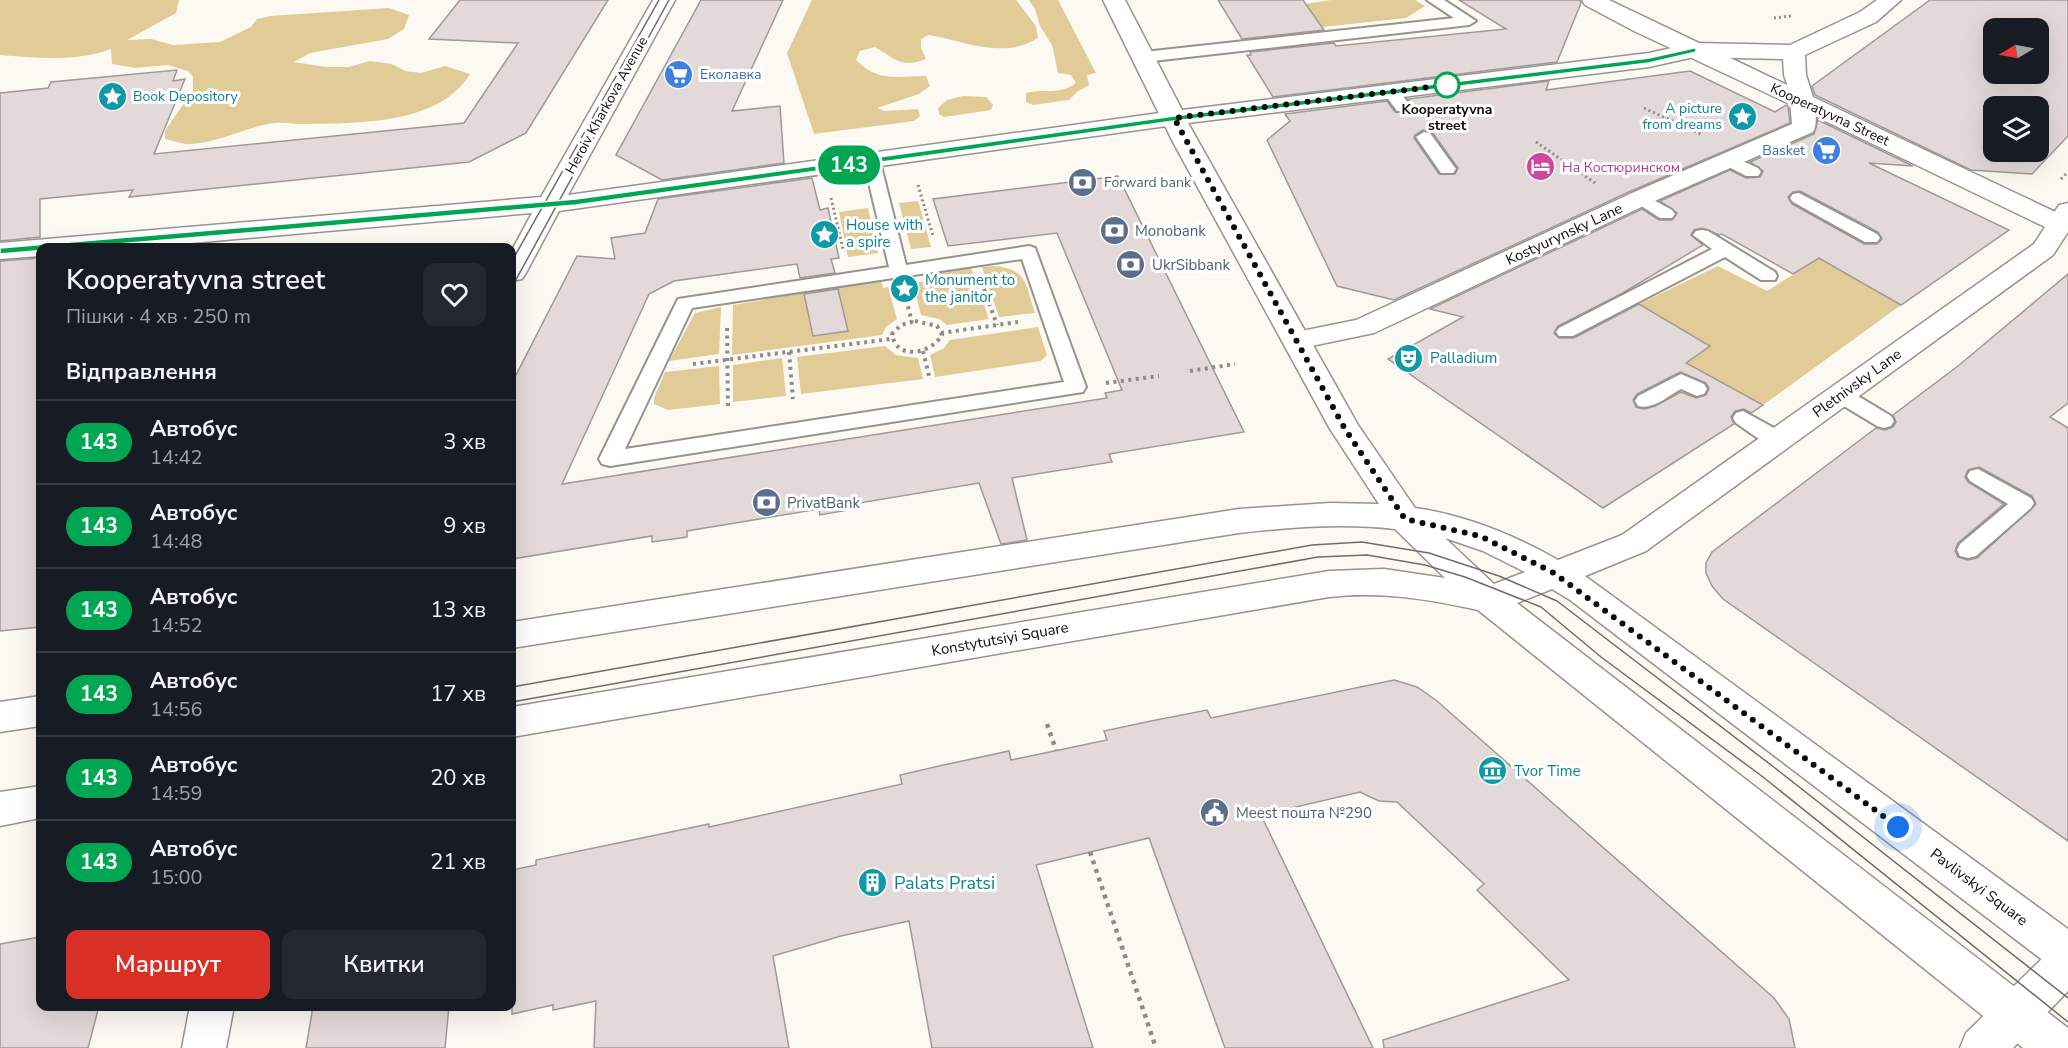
<!DOCTYPE html>
<html lang="uk">
<head>
<meta charset="utf-8">
<style>
	:root { --surface:#171b24; --page:#242831; --text:#f1f3f6; --muted:#9ea1a6; --line:#363941; --accent:#d93025 }
	body { margin:0; font-family:"Nunito Sans",sans-serif; background:var(--page); color:var(--text); height:100vh; display:flex; flex-direction:column; font-size:22px; white-space:nowrap }
	* { box-sizing:border-box; margin:0 }
	p { font-size:20px; color:var(--muted) }
	.icon { flex:none; width:33px; height:33px; fill:none; stroke:currentColor; stroke-width:2; stroke-linecap:round; stroke-linejoin:round }
	.map { position:relative; flex:1; overflow:hidden }
	.sheet { position:absolute; left:36px; top:243px; width:480px; height:768px; display:flex; flex-direction:column; background:var(--surface); border-radius:12px; box-shadow:0 6px 24px #0002 }
	.sheet>* { flex:none }
	.badge { padding:0 12px; border-radius:20px; font-size:21px; line-height:39px }
	.needle { width:39px; rotate:260deg }
	.buttons { position:absolute; left:1983px; top:18px; display:grid; gap:12px }
	.buttons a { display:grid; place-items:center; width:66px; height:66px; border-radius:12px; background:var(--surface); box-shadow:0 6px 24px #0002; font-size:30px }
	.you { position:absolute; width:30px; height:30px; margin:-15px; border:4px solid #fff; border-radius:50%; background:#1a73e8; box-shadow:0 0 0 9px #1a73e833 }
	.map>.badge { position:absolute; translate:-50% -50%; box-shadow:0 0 0 3px #fff }
	h2 { padding:0 30px; font-size:22px; line-height:54px }
	.round { display:grid; place-items:center; flex:none; width:63px; height:63px; border-radius:12px; background:var(--page) }
	.overview { display:flex; align-items:center; justify-content:space-between; height:102px; padding:0 30px }
	h1 { font-size:28px; font-weight:600; line-height:45px }
	.cta { display:flex; gap:12px; margin-top:auto; padding:12px 30px }
	.cta a { flex:1; height:69px; border-radius:12px; background:var(--accent); color:#fff; font-size:24px; font-weight:600; line-height:69px; text-align:center }
	.cta a+a { background:var(--page); color:var(--text) }
	ul { padding:0; list-style:none }
	li { display:flex; align-items:center; gap:18px; height:84px; padding:0 30px; border-top:2px solid var(--line) }
	li div { flex:1 }
	li b { display:block; font-size:22px }
	li em { font-style:normal }
	li .badge { min-width:66px; font-weight:700; text-align:center }
	.map>svg:first-child { display:block }
</style>
</head>
<body>
<div class="map">
<svg width="2068" height="1048" viewBox="0 0 2068 1048">
	<rect width="100%" height="100%" fill="#fcf9f3"/>
	<g fill="#e1cb97">
		<path d="M0,0H179L176,13L127,40L151,39L173,45L220,42L251,27L257,19L270,16L389,8L409,15L404,29L388,39L310,53L294,62L326,67H349L370,61L392,64L405,71L421,73L445,66L470,74C439,125 357,123 305,124C293,124 279,121 268,124C243,129 218,142 192,144C184,145 174,141 165,139V131L193,90V77L188,71L168,65L135,68L112,64L111,49C78,62 35,58 0,55Z"/>
		<path d="M812,0H1016L1036,26L1038,38C1003,60 965,41 929,35L921,39V48L926,59C902,69 895,59 875,47L860,51L856,60C879,83 897,76 926,76L930,86L919,94L877,108L884,111L918,109L920,116L914,121L814,134L787,53Z"/>
		<path d="M1029,0H1058L1096,73L1087,75L1089,85L1077,92L1069,100L1033,105L1026,102V93C1046,88 1058,96 1076,83L1071,75L1058,73L1052,45L1040,26L1035,9Z"/>
		<polygon points="1331,0 1415,0 1425,6 1406,18 1323,27 1305,4"/>
		<polygon points="963,96 986,97 993,105 991,110 944,117 939,114 938,108 947,100"/>
		<polygon points="918,201 931,247 911,249 899,203"/>
		<polygon points="868,208 878,253 848,257 839,212"/>
		<polygon points="1819,258 1901,305 1763,405 1686,363 1710,346 1639,304 1718,266 1767,291"/>
		<path d="M994,266C1028,269 1025,284 1035,313L999,317L982,267Z"/>
		<polygon points="971,268 989,319 947,325 939,319 921,315 913,283 928,281 926,274"/>
		<polygon points="881,280 883,288 888,287 897,319 886,327 882,335 732,355 733,305"/>
		<polygon points="721,307 719,354 669,361 695,313"/>
		<polygon points="1038,327 1047,355 1041,361 935,377 930,355 944,348 950,340"/>
		<polygon points="885,346 896,355 918,358 923,379 801,394 797,357"/>
		<polygon points="782,358 786,396 733,402 733,365"/>
		<polygon points="719,366 720,404 668,410 654,404 654,398 665,372"/>
	</g>
	<g fill="#e2d9d8" stroke="#a19998" stroke-width="1.5" fill-rule="evenodd">
		<polygon points="460,0 608,0 526,133 469,162 129,197 133,190 40,199 40,237 0,241 0,93 48,88 51,82 177,70 173,81 185,79 154,154 464,123 518,43 429,39"/>
		<polygon points="701,0 783,0 732,111 780,106 784,163 662,180 616,155"/>
		<polygon points="1218,0 1303,0 1324,30 1242,39"/>
		<polygon points="1459,0 1580,0 1581,3 1557,62 1273,97 1247,55 1251,55 1250,52 1334,43 1336,46 1506,29"/>
		<path d="M1930,0H2068V136L2032,174L1971,170L1815,95L1812,86ZM1994,28H2038V74H1994ZM1994,106H2038V152H1994Z"/>
		<path d="M1690,71L1775,112L1786,105L1788,106L1790,123L1631,191L1394,300L1337,286L1267,140L1290,121L1285,114L1387,101L1395,112L1409,113L1413,107L1408,99L1549,81L1546,90ZM1423,130L1432,132L1458,168L1455,174H1439L1414,138L1415,135Z"/>
		<path d="M1818,120L1913,166L1869,163L2009,230L1901,305L1819,258L1793,274L1722,234L1719,235L1702,228L1694,230L1691,235L1703,245L1621,294L1558,326L1554,333L1559,338H1574L1639,304L1710,346L1686,363L1763,405L1751,413L1744,409L1735,411L1731,417L1734,424L1603,508L1388,359L1463,317L1430,309L1642,209L1659,220H1672L1677,213L1660,201L1730,170L1746,178L1760,177L1763,171L1750,162L1814,134ZM1800,191L1878,232L1882,239L1877,244H1864L1792,204L1788,197L1793,192ZM1680,372L1706,383L1709,388L1706,395L1696,398L1681,392L1655,406L1644,409L1636,407L1633,400L1637,394Z"/>
		<polygon points="1118,176 1244,432 1109,454 1112,462 1012,478 1027,540 1001,544 979,483 853,504 854,509 820,515 819,509 687,531 687,537 652,542 652,536 512,559 512,383 577,256 615,259 611,238 645,233 658,199 812,178 820,210 828,208 839,258 831,259 835,273 800,278 797,264 674,281 649,294 562,484 1107,398 1105,393 1122,390 1057,233 948,246 933,199"/>
		<polygon points="40,258 40,627 0,631 0,261"/>
		<path d="M2068,274V403L2050,417L2068,428V841L1723,599L1712,586L1706,573V563L1712,552L1876,428L1885,430L1893,427L1896,422L1893,415L1958,366ZM1979,467L2032,496L2036,504L1977,558L1967,560L1958,557L1955,551L1958,543L2004,504L1968,482L1965,477L1968,470Z"/>
		<polygon points="838,289 848,331 813,336 804,294"/>
		<polygon points="1394,680 1417,687 1437,701 1774,998 1789,1019 1795,1048 1384,1048 1383,1040 1569,980 1477,890 1484,884 1397,802 1379,801 1360,792 1261,815 1373,1048 1225,1048 1149,838 1036,865 1093,1048 932,1048 909,921 841,936 773,956 789,1048 594,1048 596,1001 553,1010 553,1005 512,1014 512,870 536,865 536,860 709,824 709,827 902,784 900,775 939,766 1009,751 1011,760 1107,740 1104,731 1151,721 1207,710 1211,718"/>
		<polygon points="40,937 40,1006 99,1006 88,1048 0,1048 0,944"/>
		<polygon points="313,1006 449,1006 445,1048 306,1048"/>
	</g>
	<g fill="none" stroke-linecap="round" stroke-linejoin="round">
		<defs>
			<g id="service">
				<polygon points="1427,0 1444,0 1476,21 1469,25 1144,62 1136,57 1144,52 1454,18"/>
				<path d="M1391,87C1400,90 1406,100 1411,108L1409,111H1397L1383,92Z"/>
				<polygon points="1424,132 1430,133 1453,165 1456,169 1453,173 1441,173 1416,137"/>
				<polygon points="1729,155 1758,168 1761,172 1758,176 1746,176 1723,164 1721,160 1723,156"/>
				<path d="M872,157L878,158L880,162L906,265L1029,246L1035,248L1086,387L1083,392L610,466L602,464L599,459L678,299L889,267L864,162L866,158ZM1022,259L1064,382L625,449L692,308Z"/>
				<polygon points="1641,193 1672,210 1675,214 1672,218 1660,218 1635,202 1632,198 1635,194"/>
				<polygon points="1799,193 1877,234 1880,238 1877,242 1865,242 1793,202 1790,198 1793,194"/>
				<polygon points="1702,230 1708,231 1775,272 1777,276 1775,280 1761,280 1725,257 1573,336 1559,336 1556,332 1559,328 1712,249 1693,235 1696,231"/>
				<path d="M1681,374L1704,384L1707,389L1704,394L1697,396L1681,389C1668,396 1653,410 1638,406L1635,401L1638,396Z"/>
				<polygon points="1841,388 1848,390 1891,416 1894,421 1891,426 1884,428 1877,426 1834,400 1831,395 1834,390"/>
				<path d="M1743,411L1787,435L1790,440L1787,445C1769,450 1750,432 1736,423L1733,418L1736,413Z"/>
				<polygon points="1978,469 2031,498 2034,503 2031,508 1976,556 1968,558 1960,556 1957,550 1960,544 2008,504 1970,481 1967,476 1970,471"/>
			</g>
			<g id="minor">
				<path d="M1802,94L1810,96C1816,105 1818,124 1813,132L1650,203L1374,333L1297,349L1287,346L1283,340L1287,334L1356,320L1632,193L1792,124L1790,101L1794,96Z"/>
				<polygon points="2068,203 2068,230 2060,232 2051,230 2047,224 2059,205"/>
				<polygon points="2068,942 2068,991 2013,1048 1960,1048 1966,1033 2053,948"/>
				<polygon points="190,1006 234,1006 226,1048 182,1048"/>
			</g>
			<polygon id="tertiary" points="653,0 675,0 568,195 1174,111 1182,113 1186,118 1182,123 1174,125 559,211 526,273 522,279 512,281 512,250 532,213 135,248 40,248 40,256 0,259 0,243 541,197"/>
			<polygon id="secondary" points="1582,0 1609,0 1810,96 1814,101 1810,106 1802,108 1794,106 1634,31 1585,5"/>
			<g id="primary">
				<path d="M1103,0H1125L1182,110L1649,53L1694,43L1790,45L1860,12L1877,0H1901L1876,22L1805,55L1806,75L1813,97L2068,218V232L2053,255L1646,551L1585,576L2068,929V973L2053,968L1570,600L1552,589L1517,603L2068,1028V1048H2023L1478,610C1428,599 1380,591 1329,597L512,737V707L1329,571L1384,569L1445,578L1395,529C1343,523 1291,527 1239,533L512,648V622L1239,509L1330,503L1379,504L1330,429L1173,142ZM1694,57L1783,59L1784,75L1794,106L2045,227L2034,244L1622,535L1558,560C1514,535 1465,515 1415,508L1358,425L1188,123L1649,67ZM1445,538L1483,551L1525,572L1494,584Z"/>
				<polygon points="40,696 40,726 0,732 0,702"/>
				<polygon points="40,786 40,818 0,826 0,792"/>
			</g>
		</defs>
		<use href="#service" stroke="#97948e" stroke-width="4"/>
		<use href="#minor" stroke="#97948e" stroke-width="3"/>
		<use href="#tertiary" stroke="#97948e" stroke-width="3"/>
		<use href="#secondary" stroke="#97948e" stroke-width="3"/>
		<use href="#primary" stroke="#97948e" stroke-width="3"/>
		<g stroke="#8e8c88" stroke-width="3" stroke-dasharray="2 3" stroke-linecap="butt">
			<polyline points="1774,18 1791,16"/>
			<polyline points="1644,108 1703,135"/>
			<polyline points="1536,142 1595,183"/>
			<polyline points="2061,179 2068,172"/>
			<polyline points="918,185 933,236"/>
			<polyline points="831,198 843,249"/>
		</g>
		<g stroke="#8e8c88" stroke-width="4" stroke-dasharray="3 4.5" stroke-linecap="butt">
			<polyline points="984,289 997,325"/>
			<polyline points="906,299 912,322"/>
			<path d="M915,321L937,326L942,335C931,354 896,361 892,334L901,325Z"/>
			<polyline points="727,328 728,410"/>
			<polyline points="941,333 1018,322"/>
			<polyline points="923,351 930,380"/>
			<polyline points="789,352 793,399"/>
			<polyline points="693,364 891,339"/>
			<polyline points="1190,371 1235,364"/>
			<polyline points="1106,383 1159,376"/>
		</g>
		<g stroke="#8e8c88" stroke-width="4.5" stroke-dasharray="4 5" stroke-linecap="butt">
			<polyline points="1047,724 1056,750"/>
			<polyline points="1090,852 1156,1048"/>
		</g>
		<use href="#service" fill="#fff" fill-rule="evenodd"/>
		<use href="#minor" fill="#fff" fill-rule="evenodd"/>
		<use href="#tertiary" fill="#fff" fill-rule="evenodd"/>
		<use href="#secondary" fill="#fff" fill-rule="evenodd"/>
		<use href="#primary" fill="#fff" fill-rule="evenodd"/>
		<g stroke="#6f6d6a" stroke-width="1.5">
			<polyline points="512,261 659,0"/>
			<polyline points="512,287 669,0"/>
			<polyline points="512,687 1312,545 1362,542 1429,553 1499,576 1557,601 1775,768 2068,998"/>
			<polyline points="512,702 1318,557 1367,555 1425,565 1465,577 1541,607 1601,657 1763,777 2068,1022"/>
		</g>
	</g>
	<polygon fill="#00a651" stroke="#fff" stroke-width="1.5" points="1694,48 1696,48 1696,52 1649,63 1174,121 576,205 0,254 0,248 576,199 1174,116 1649,58"/>
	<g fill="none" stroke-linecap="round" stroke-linejoin="round">
		<polyline stroke="#0d0c0a" stroke-width="6" stroke-dasharray="0 10.8" points="1447,85 1174,118 1345,429 1405,519 1480,536 1554,573 1898,827"/>
	</g>
	<defs>
		<symbol id="supermarket-disc" viewBox="-11 -11 22 22"><circle r="9.5" fill="#3f7fe0" stroke="#fff"/><path d="M-6-5.5h2.5l.6 2H6L4.5 2H-2.5L-4.4-4H-6ZM-1.5 3.2a1.3 1.3 0 1 0 .1 0ZM3 3.2a1.3 1.3 0 1 0 .1 0Z" fill="#fff"/></symbol>
		<symbol id="sight-disc" viewBox="-11 -11 22 22"><circle r="9.5" fill="#0f9aa8" stroke="#fff"/><path d="M0-6L1.8-2.2L6-1.7L2.9 1.2L3.7 5.4L0 3.3L-3.7 5.4L-2.9 1.2L-6-1.7L-1.8-2.2Z" fill="#fff"/></symbol>
		<symbol id="hotel-disc" viewBox="-11 -11 22 22"><circle r="9.5" fill="#d1479c" stroke="#fff"/><path d="M-6-4.5h1.5V1H6V5H4.5V3h-9V5H-6ZM-4 0a1.8 1.8 0 1 1 3.6 0ZM.5 0V-2.5h3Q6-2.5 6 0Z" fill="#fff"/></symbol>
		<symbol id="bank-disc" viewBox="-11 -11 22 22"><circle r="9.5" fill="#5c6f8a" stroke="#fff"/><path d="M-6-4H6V4H-6ZM0-2.3a2.3 2.3 0 1 0 0 4.6a2.3 2.3 0 1 0 0-4.6Z" fill="#fff"/></symbol>
		<symbol id="theatre-disc" viewBox="-11 -11 22 22"><circle r="9.5" fill="#0f9aa8" stroke="#fff"/><path d="M-5-5.5Q0-4 5-5.5V0Q5 5 0 6Q-5 5-5 0ZM-3.3-2.5H-1v1.5H-3.3ZM1-2.5H3.3v1.5H1ZM-2.8 1Q0 5.5 2.8 1Z" fill="#fff"/></symbol>
		<symbol id="museum-disc" viewBox="-11 -11 22 22"><circle r="9.5" fill="#0f9aa8" stroke="#fff"/><path d="M0-6L6-3V-2H-6V-3ZM-5-1h2V3h-2ZM-1-1h2V3h-2ZM3-1h2V3H3ZM-6 4H6V6H-6Z" fill="#fff"/></symbol>
		<symbol id="civic-disc" viewBox="-11 -11 22 22"><circle r="9.5" fill="#5c6f8a" stroke="#fff"/><path d="M-.6-6.5H3V-4.5H.6V-3L4-1V1h2V6H-6V1h2V-1L-.6-3ZM-1.2 2.5V6h2.4V2.5Z" fill="#fff"/></symbol>
		<symbol id="building-disc" viewBox="-11 -11 22 22"><circle r="9.5" fill="#0f9aa8" stroke="#fff"/><path d="M-4-6H4V6H1V3H-1V6H-4ZM-2.5-4.3h1.7v1.8h-1.7ZM.8-4.3h1.7v1.8H.8ZM-2.5-1h1.7V.8h-1.7ZM.8-1h1.7V.8H.8Z" fill="#fff"/></symbol>
	</defs>
	<g fill-rule="evenodd">
		<use href="#supermarket-disc" x="662" y="58" width="33" height="33"/>
		<use href="#sight-disc" x="96" y="80" width="33" height="33"/>
		<use href="#sight-disc" x="1726" y="100" width="33" height="33"/>
		<use href="#supermarket-disc" x="1810" y="134" width="33" height="33"/>
		<use href="#hotel-disc" x="1524" y="150" width="33" height="33"/>
		<use href="#bank-disc" x="1066" y="166" width="33" height="33"/>
		<use href="#bank-disc" x="1098" y="214" width="33" height="33"/>
		<use href="#sight-disc" x="808" y="218" width="33" height="33"/>
		<use href="#bank-disc" x="1114" y="248" width="33" height="33"/>
		<use href="#sight-disc" x="888" y="272" width="33" height="33"/>
		<use href="#theatre-disc" x="1392" y="342" width="33" height="33"/>
		<use href="#bank-disc" x="750" y="486" width="33" height="33"/>
		<use href="#museum-disc" x="1476" y="754" width="33" height="33"/>
		<use href="#civic-disc" x="1198" y="796" width="33" height="33"/>
		<use href="#building-disc" x="856" y="866" width="33" height="33"/>
	</g>
	<circle fill="#fff" stroke="#00a651" stroke-width="3" cx="1447" cy="85" r="12"/>
	<g text-anchor="middle" stroke-width="6" stroke-linejoin="round" paint-order="stroke">
		<g font-size="14" fill="#366cbe" stroke="#fff" text-anchor="start">
			<text x="700" y="79">Еколавка</text>
			<text x="1805" y="155" text-anchor="end">Basket</text>
		</g>
		<g font-size="14" fill="#0d838f" stroke="#fff" text-anchor="start">
			<text x="133" y="101">Book Depository</text>
			<text x="1722" y="113" text-anchor="end">A picture<tspan x="1722" dy="16">from dreams</tspan></text>
		</g>
		<g font-size="14" fill="#0d0c0a" stroke="#fff">
			<text transform="translate(606 105) rotate(-61)" y="5">Heroiv Kharkova Avenue</text>
			<text transform="translate(1830 114) rotate(25)" y="5">Kooperatyvna Street</text>
		</g>
		<g font-size="14" font-weight="bold" fill="#0d0c0a" stroke="#fff">
			<text x="1447" y="114">Kooperatyvna<tspan x="1447" dy="16">street</tspan></text>
		</g>
		<g font-size="14" fill="#b23c85" stroke="#fff" text-anchor="start">
			<text x="1562" y="172">На Костюринском</text>
		</g>
		<g font-size="14" fill="#4e5e75" stroke="#fff" text-anchor="start">
			<text x="1104" y="187">Forward bank</text>
		</g>
		<g font-size="15" fill="#0d838f" stroke="#fff" text-anchor="start">
			<text x="846" y="230">House with<tspan x="846" dy="17">a spire</tspan></text>
			<text x="925" y="285">Monument to<tspan x="925" dy="17">the janitor</tspan></text>
			<text x="1430" y="363">Palladium</text>
			<text x="1514" y="776">Tvor Time</text>
		</g>
		<g font-size="15" fill="#4e5e75" stroke="#fff" text-anchor="start">
			<text x="1135" y="236">Monobank</text>
			<text x="1152" y="270">UkrSibbank</text>
			<text x="787" y="508">PrivatBank</text>
			<text x="1236" y="818">Meest пошта №290</text>
		</g>
		<g font-size="15" fill="#0d0c0a" stroke="#fff">
			<text transform="translate(1564 234) rotate(-25)" y="5">Kostyurynsky Lane</text>
			<text transform="translate(1857 383) rotate(-36)" y="5">Pletnivsky Lane</text>
			<text transform="translate(1000 639) rotate(-10)" y="5">Konstytutsiyi Square</text>
			<text transform="translate(1979 887) rotate(37)" y="5">Pavlivskyi Square</text>
		</g>
		<g font-size="18" fill="#0d838f" stroke="#fff" text-anchor="start">
			<text x="894" y="889">Palats Pratsi</text>
		</g>
	</g>
</svg>
<div class="buttons">
<a><svg class="needle" viewBox="-14 -14 28 28"><path d="M0-13l5 13h-10z" fill="#e53935"/><path d="M0 13l5-13h-10z" fill="#9ea1a6"/></svg></a>
<a><svg class="icon" aria-label="layers" viewBox="0 0 24 24"><path d="M12 4l9 5-9 5-9-5zM3 14l9 5 9-5"/></svg></a>
</div>
<div class="you" style="left:1898px;top:827px"></div>
<b class="badge" style="left:849px;top:165px;background:#00a651;color:#fff">143</b>
<section class="sheet">
<div class="overview"><div><h1>Kooperatyvna street</h1><p>Пішки · 4 хв · 250 m</p></div><a class="round"><svg class="icon" aria-label="heart" viewBox="0 0 24 24"><path d="M12 20l-8-8c-3-5 5-10 8-4 3-6 11-1 8 4z"/></svg></a></div>
<h2>Відправлення</h2>
<ul>
<li><span class="badge" style="background:#00a651;color:#fff">143</span><div><b>Автобус</b><p>14:42</p></div><em>3 хв</em></li>
<li><span class="badge" style="background:#00a651;color:#fff">143</span><div><b>Автобус</b><p>14:48</p></div><em>9 хв</em></li>
<li><span class="badge" style="background:#00a651;color:#fff">143</span><div><b>Автобус</b><p>14:52</p></div><em>13 хв</em></li>
<li><span class="badge" style="background:#00a651;color:#fff">143</span><div><b>Автобус</b><p>14:56</p></div><em>17 хв</em></li>
<li><span class="badge" style="background:#00a651;color:#fff">143</span><div><b>Автобус</b><p>14:59</p></div><em>20 хв</em></li>
<li><span class="badge" style="background:#00a651;color:#fff">143</span><div><b>Автобус</b><p>15:00</p></div><em>21 хв</em></li>
</ul>
<div class="cta"><a>Маршрут</a><a>Квитки</a></div>
</section>
</div>
</body>
</html>
